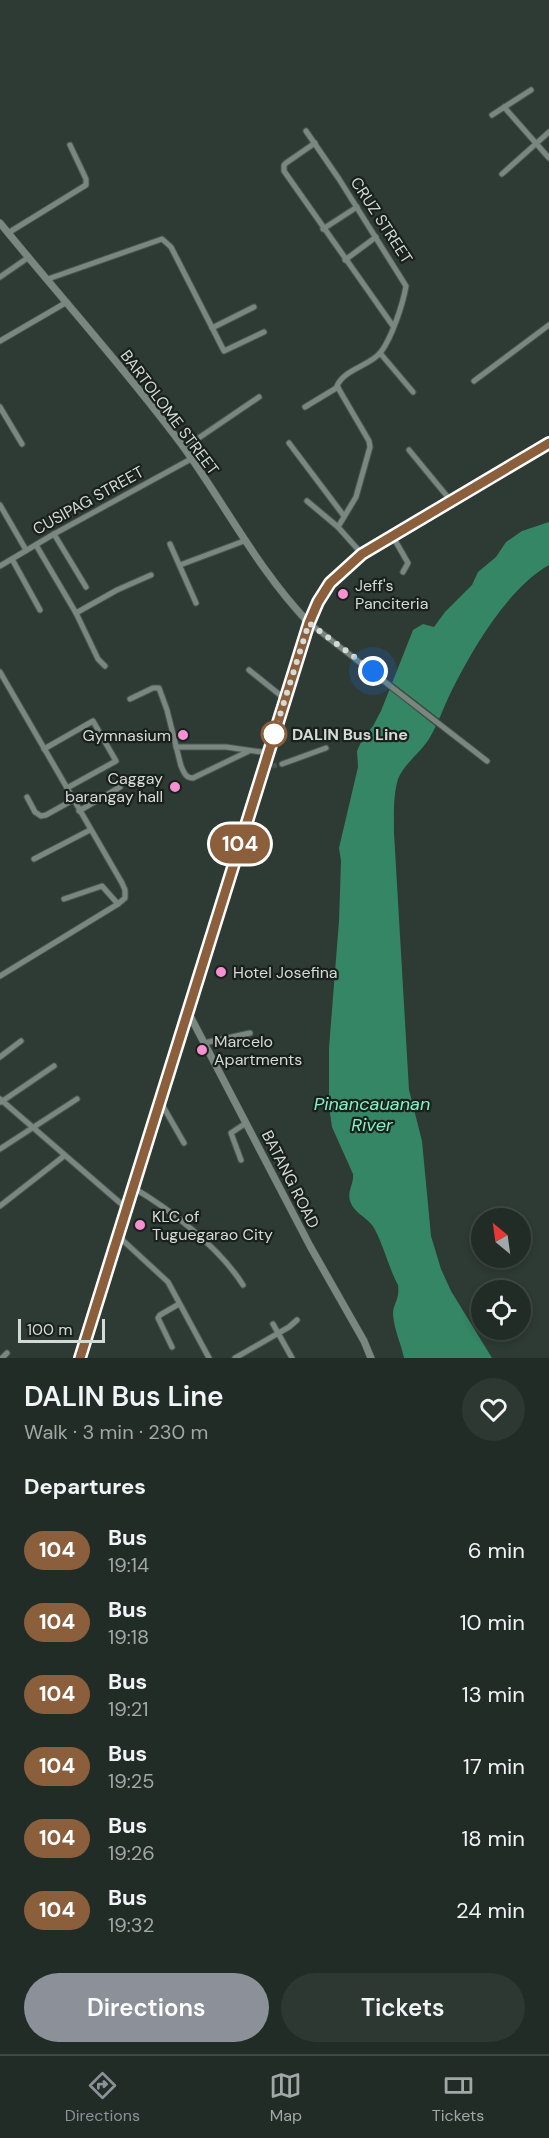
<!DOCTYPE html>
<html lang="en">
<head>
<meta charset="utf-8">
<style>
	:root { --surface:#222c27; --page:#2e3833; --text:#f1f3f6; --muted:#a2a7a7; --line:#3f4844; --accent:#8c9099 }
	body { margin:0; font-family:"DM Sans",sans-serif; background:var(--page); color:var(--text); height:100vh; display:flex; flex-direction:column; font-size:22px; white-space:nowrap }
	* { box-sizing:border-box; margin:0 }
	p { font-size:20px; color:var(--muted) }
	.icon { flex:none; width:33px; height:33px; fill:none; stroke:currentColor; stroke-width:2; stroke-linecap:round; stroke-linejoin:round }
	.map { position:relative; height:1358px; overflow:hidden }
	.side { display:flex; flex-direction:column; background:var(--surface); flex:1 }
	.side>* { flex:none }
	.badge { padding:0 12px; border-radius:20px; font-size:21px; line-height:39px }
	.needle { width:39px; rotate:331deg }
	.tools { position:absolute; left:471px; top:1208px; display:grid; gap:12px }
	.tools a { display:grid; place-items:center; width:60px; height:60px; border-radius:50%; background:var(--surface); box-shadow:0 3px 9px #0003,0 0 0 2px var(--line); font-size:30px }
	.scale { position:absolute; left:18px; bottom:15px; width:87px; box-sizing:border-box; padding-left:6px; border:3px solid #d4dbd7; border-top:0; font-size:16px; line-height:21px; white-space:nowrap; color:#d4dbd7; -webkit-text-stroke:4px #1a201d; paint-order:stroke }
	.you { position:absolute; width:30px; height:30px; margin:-15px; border:4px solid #fff; border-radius:50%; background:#1a73e8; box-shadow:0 0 0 9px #1a73e833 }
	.map>.badge { position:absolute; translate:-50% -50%; box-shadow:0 0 0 3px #fff }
	h2 { padding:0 24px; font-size:22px; line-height:54px }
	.round { display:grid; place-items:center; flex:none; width:63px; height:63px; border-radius:32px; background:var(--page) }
	.summary { display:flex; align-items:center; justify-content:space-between; height:102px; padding:0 24px }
	h1 { font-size:28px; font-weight:600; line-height:45px }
	.primary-button { display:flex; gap:12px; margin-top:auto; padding:12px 24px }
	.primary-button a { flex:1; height:69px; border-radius:36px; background:var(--accent); color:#fff; font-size:24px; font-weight:600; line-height:69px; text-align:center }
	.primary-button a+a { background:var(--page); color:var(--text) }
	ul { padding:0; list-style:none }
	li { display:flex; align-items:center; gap:18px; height:72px; padding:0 24px }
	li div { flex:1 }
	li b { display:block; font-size:22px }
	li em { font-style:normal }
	li .badge { min-width:66px; font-weight:700; text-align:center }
	.dock { display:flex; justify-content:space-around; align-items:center; height:84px; border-top:2px solid var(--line); background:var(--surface); font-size:16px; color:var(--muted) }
	.dock a { display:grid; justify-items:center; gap:3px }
	.dock .active { color:var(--accent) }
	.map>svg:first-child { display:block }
</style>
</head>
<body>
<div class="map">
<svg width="549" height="1358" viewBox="0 0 549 1358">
	<rect width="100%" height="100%" fill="#2e3a34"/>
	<path fill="#358664" d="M549,522V565C508,588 473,648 452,690C444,706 438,724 429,739C420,753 404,764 398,779C393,796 394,815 394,833L409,1090L422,1141L431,1236L441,1269L451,1291L492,1358H404C401,1343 394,1330 393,1314C393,1303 400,1300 398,1285C389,1269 381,1237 372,1225C365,1216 354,1213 350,1201C347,1191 354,1184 353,1174L332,1127L329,1106V1048L339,921L341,861L339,848L358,767L357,751L362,740L373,726L381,711L413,630L423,624L434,627L445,612L472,585L478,572L496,557L506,542L522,531Z"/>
	<polygon fill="#2e3a34" points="389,680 442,721 438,728 386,687"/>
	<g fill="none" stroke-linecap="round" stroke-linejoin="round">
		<polyline stroke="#47524c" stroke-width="5" stroke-dasharray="5 2.5" stroke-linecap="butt" points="272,766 282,764"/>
		<defs>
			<g id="minor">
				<polyline points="504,107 549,158"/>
				<polyline points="492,115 531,90"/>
				<path d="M306,131L339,179L406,286C403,304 392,337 381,352C370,366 344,369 337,386L369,441L370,447L356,497L338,527L362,554"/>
				<polyline points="315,143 286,163 284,165 284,171 393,326"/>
				<polyline points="502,174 549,132"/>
				<polyline points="323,229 357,207"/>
				<polyline points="8,233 86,185 86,179 70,145"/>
				<polyline points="345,260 376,237"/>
				<polyline points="0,277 29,257"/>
				<polyline points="48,279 162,239 171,247 224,351 264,332"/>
				<polyline points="212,328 254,307"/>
				<polyline points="0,341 67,302"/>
				<polyline points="380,353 413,392"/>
				<polyline points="474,381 549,325"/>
				<polyline points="0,407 22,444"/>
				<polyline points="305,407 338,387"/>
				<polyline points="289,443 344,516"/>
				<polyline points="184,448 259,397"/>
				<polyline points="409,450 451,501"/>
				<polyline points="307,501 338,527"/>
				<polyline points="0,505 26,550"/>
				<polyline points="54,534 86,587"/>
				<polyline points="392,535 408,563 403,572"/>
				<polyline points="170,544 196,603"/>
				<polyline points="36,545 76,613 98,659 105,666"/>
				<polyline points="12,559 40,610"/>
				<polyline points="180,565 244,541"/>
				<polyline points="0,566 54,534 191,459"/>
				<polyline points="76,613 117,590 151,575"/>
				<polyline points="309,623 487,761"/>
				<polyline points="249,670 285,699"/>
				<polyline points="0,672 122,883 125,890 125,898 118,904 0,976"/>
				<path d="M130,699L153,688H159L167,710L181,766C184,772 185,778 193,778L249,751"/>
				<polyline points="176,747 226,747 269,753"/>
				<polyline points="44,749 93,721 116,761 67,788"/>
				<polyline points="282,764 326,748"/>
				<polyline points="27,797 35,812 41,816 46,815 73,800"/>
				<polyline points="79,811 120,787"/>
				<polyline points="34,859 90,830"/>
				<polyline points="64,899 102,886 118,904"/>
				<polyline points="204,1043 250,1033"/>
				<polyline points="0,1057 21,1041"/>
				<polyline points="0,1099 126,1208"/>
				<polyline points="160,1101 184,1143"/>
				<polyline points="1,1102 54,1066"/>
				<polyline points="0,1149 77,1099"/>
				<polyline points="241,1160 231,1133 246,1123"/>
				<path d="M132,1187C170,1209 220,1248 243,1285"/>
				<polyline points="0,1206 64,1156"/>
				<polyline points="117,1235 168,1282 209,1358"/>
				<polyline points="273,1324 292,1358"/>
				<polyline points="172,1347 158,1318 160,1315 179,1304"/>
				<polyline points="2,1358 7,1353"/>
				<polyline points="235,1358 289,1327 297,1320"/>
			</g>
			<g id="tertiary">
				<path d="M0,223C60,297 125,368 182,445C225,504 258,570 309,623"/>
				<polyline points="188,1012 310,1246 364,1341 371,1358"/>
			</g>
			<polyline id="primary" points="80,1358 309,623 318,602 330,583 362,554 549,443"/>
		</defs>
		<use href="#minor" stroke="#4b5550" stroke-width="7"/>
		<use href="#tertiary" stroke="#4b5550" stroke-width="8"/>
		<use href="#primary" stroke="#4b5550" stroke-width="10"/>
		<use href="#minor" stroke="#7a8780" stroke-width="5"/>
		<use href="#tertiary" stroke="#7a8780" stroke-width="7"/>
		<use href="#primary" stroke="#4b9b7b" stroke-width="8"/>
	</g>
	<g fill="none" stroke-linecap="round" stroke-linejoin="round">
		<defs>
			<polyline id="line" points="80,1358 309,623 318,602 330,583 362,554 549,443"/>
		</defs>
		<use href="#line" stroke="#fff" stroke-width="14"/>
		<use href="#line" stroke="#8b5e3c" stroke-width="9"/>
		<polyline stroke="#d4dbd7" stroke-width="6" stroke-dasharray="0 10.8" points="274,734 309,623 373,671"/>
	</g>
	<g fill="#f690d0" stroke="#1a201d" stroke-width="2">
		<circle cx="343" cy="594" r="6"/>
		<circle cx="183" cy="735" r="6"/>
		<circle cx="175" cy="787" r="6"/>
		<circle cx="221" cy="972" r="6"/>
		<circle cx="202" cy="1050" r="6"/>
		<circle cx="140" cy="1225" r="6"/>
	</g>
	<circle fill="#fff" stroke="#8b5e3c" stroke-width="3" cx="274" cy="734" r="12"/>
	<g text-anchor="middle" stroke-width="4.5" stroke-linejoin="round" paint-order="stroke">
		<g font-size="16" fill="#d4dbd7" stroke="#1a201d">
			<text transform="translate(382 220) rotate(57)" y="6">CRUZ STREET</text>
			<text transform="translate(170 412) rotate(53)" y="6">BARTOLOME STREET</text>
			<text transform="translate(88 500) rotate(-29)" y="6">CUSIPAG STREET</text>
			<text transform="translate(291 1179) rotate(63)" y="6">BATANG ROAD</text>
		</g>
		<g font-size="16" fill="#d4dbd7" stroke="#1a201d" text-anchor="start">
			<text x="355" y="591">Jeff's<tspan x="355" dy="18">Panciteria</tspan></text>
			<text x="171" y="741" text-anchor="end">Gymnasium</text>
			<text x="163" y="784" text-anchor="end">Caggay<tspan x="163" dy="18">barangay hall</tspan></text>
			<text x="233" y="978">Hotel Josefina</text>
			<text x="214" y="1047">Marcelo<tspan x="214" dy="18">Apartments</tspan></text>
			<text x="152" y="1222">KLC of<tspan x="152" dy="18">Tuguegarao City</tspan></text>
		</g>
		<g font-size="16" font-weight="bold" fill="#d4dbd7" stroke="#1a201d" text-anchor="start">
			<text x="292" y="740">DALIN Bus Line</text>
		</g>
		<g font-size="18" font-style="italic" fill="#84f3c1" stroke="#1a201d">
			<text x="372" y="1110">Pinancauanan<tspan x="372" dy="21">River</tspan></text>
		</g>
	</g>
</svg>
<div class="tools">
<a><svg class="needle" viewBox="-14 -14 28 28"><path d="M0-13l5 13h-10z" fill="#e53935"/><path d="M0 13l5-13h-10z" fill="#a2a7a7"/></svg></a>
<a><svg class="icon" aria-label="locate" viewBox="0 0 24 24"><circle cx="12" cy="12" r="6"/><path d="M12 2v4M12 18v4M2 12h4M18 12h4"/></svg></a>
</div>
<div class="scale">100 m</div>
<div class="you" style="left:373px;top:671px"></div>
<b class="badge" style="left:240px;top:844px;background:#8b5e3c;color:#fff">104</b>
</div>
<section class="side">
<div class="summary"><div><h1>DALIN Bus Line</h1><p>Walk · 3 min · 230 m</p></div><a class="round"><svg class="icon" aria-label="heart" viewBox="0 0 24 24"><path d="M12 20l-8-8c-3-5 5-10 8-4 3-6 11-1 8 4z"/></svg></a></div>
<h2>Departures</h2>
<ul>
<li><span class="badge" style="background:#8b5e3c;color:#fff">104</span><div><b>Bus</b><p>19:14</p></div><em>6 min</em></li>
<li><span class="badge" style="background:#8b5e3c;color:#fff">104</span><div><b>Bus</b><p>19:18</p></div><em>10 min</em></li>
<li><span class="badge" style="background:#8b5e3c;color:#fff">104</span><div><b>Bus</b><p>19:21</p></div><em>13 min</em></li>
<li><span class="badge" style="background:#8b5e3c;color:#fff">104</span><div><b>Bus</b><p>19:25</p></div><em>17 min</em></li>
<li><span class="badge" style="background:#8b5e3c;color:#fff">104</span><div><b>Bus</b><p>19:26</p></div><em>18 min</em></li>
<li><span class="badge" style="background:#8b5e3c;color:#fff">104</span><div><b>Bus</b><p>19:32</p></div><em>24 min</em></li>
</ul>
<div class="primary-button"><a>Directions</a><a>Tickets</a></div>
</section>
<nav class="dock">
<a class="active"><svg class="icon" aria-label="directions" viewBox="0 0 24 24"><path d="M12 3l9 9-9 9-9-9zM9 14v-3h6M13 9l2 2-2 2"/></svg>Directions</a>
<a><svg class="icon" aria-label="map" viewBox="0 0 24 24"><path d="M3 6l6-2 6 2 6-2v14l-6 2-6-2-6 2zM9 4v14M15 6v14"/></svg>Map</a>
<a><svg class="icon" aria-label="tickets" viewBox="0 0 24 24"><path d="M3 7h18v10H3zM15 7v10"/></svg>Tickets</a>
</nav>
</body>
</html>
